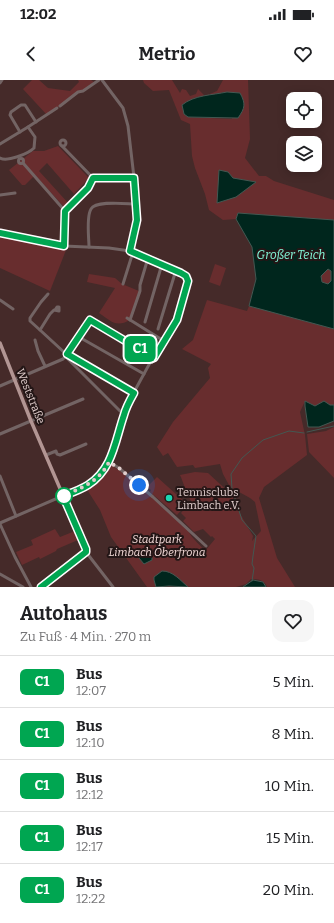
<!DOCTYPE html>
<html lang="de">
<head>
<meta charset="utf-8">
<style>
	:root { --surface:#fff; --page:#f6f6f6; --text:#202124; --muted:#757577; --line:#e0e0e0 }
	body { margin:0; font-family:Bitter,serif; background:var(--page); color:var(--text); height:100vh; display:flex; flex-direction:column; font-size:15px; white-space:nowrap }
	* { box-sizing:border-box; margin:0 }
	p { font-size:13px; color:var(--muted) }
	.icon { flex:none; width:22px; height:22px; fill:none; stroke:currentColor; stroke-width:2; stroke-linecap:round; stroke-linejoin:round }
	.map { position:relative; height:507px; overflow:hidden }
	.sheet { display:flex; flex-direction:column; background:var(--surface); flex:1 }
	.sheet>* { flex:none }
	.badge { padding:0 8px; border-radius:6px; font-size:14px; line-height:26px }
	.tools { position:absolute; left:286px; top:12px; display:grid; gap:8px }
	.tools a { display:grid; place-items:center; width:36px; height:36px; border-radius:8px; background:var(--surface); box-shadow:0 2px 10px #0003; font-size:20px }
	.you { position:absolute; width:20px; height:20px; margin:-10px; border:3px solid #fff; border-radius:50%; background:#1a73e8; box-shadow:0 0 0 6px #1a73e833 }
	.map>.badge { position:absolute; translate:-50% -50%; box-shadow:0 0 0 2px #fff }
	.round { display:grid; place-items:center; flex:none; width:42px; height:42px; border-radius:12px; background:var(--page) }
	.summary { display:flex; align-items:center; justify-content:space-between; height:68px; padding:0 20px }
	h1 { font-size:19px; font-weight:700; line-height:30px }
	ul { padding:0; list-style:none }
	li { display:flex; align-items:center; gap:12px; height:52px; padding:0 20px; border-top:1px solid var(--line) }
	li div { flex:1 }
	li b { display:block; font-size:15px }
	li em { font-style:normal }
	li .badge { min-width:44px; font-weight:700; text-align:center }
	.status { display:flex; justify-content:space-between; align-items:center; height:28px; padding:0 20px; background:var(--surface); direction:ltr }
	.status svg { height:11px; fill:currentColor }
	header { display:flex; justify-content:space-between; align-items:center; height:52px; padding:0 20px; background:var(--surface); font-size:18px; font-weight:700 }
	.map>svg:first-child { display:block }
</style>
</head>
<body>
<div class="status"><b>12:02</b><svg viewBox="0 0 49 12"><path d="M0 12V9h3v3zM5 12V6h3v6zM10 12V3h3v9zM15 12V0h3v12zM26 1h20v11H26zM47 4h2v5h-2z"/></svg></div>
<header><svg class="icon" aria-label="back" viewBox="0 0 24 24"><path d="M15 5l-7 7 7 7"/></svg>Metrio<svg class="icon" aria-label="heart" viewBox="0 0 24 24"><path d="M12 20l-8-8c-3-5 5-10 8-4 3-6 11-1 8 4z"/></svg></header>
<div class="map">
<svg width="334" height="507" viewBox="0 0 334 507">
	<rect width="100%" height="100%" fill="#452a29"/>
	<g fill="#682d2e" fill-rule="evenodd">
		<polygon points="32,0 39,0 48,8 70,11 79,2 78,0 91,0 94,2 47,35 23,9"/>
		<path d="M143,0H172L180,13L182,9L186,10L190,16L196,14L198,9L205,16L217,11L223,0H248L250,59L245,78L259,96H266L274,101L334,120V140L238,133L236,139L223,140L209,130L205,114L195,88L192,76L190,44L181,40L169,10L153,11L144,3ZM227,12L232,39L188,37L184,34L194,18ZM228,92L233,98L255,102L217,123Z"/>
		<polygon points="58,66 89,98 74,114 47,83 39,91 69,124 65,128 35,95 25,105 22,105 9,90 33,71 44,71"/>
		<polygon points="0,156 66,170 50,211 0,188"/>
		<polygon points="215,184 226,188 220,206 209,202"/>
		<polygon points="327,189 331,191 331,201 328,204 323,203 321,196"/>
		<path d="M89,194L115,198L122,204L139,211L130,240C116,248 111,241 99,233L115,208L87,202Z"/>
		<path d="M207,220L247,231L249,226L334,249V325L315,326L305,321L300,332L305,355L307,375L264,407L259,418L277,478L295,507H267C265,500 257,499 251,499L246,504L236,507H147L111,457L100,430L86,408L89,407L110,387L111,385C139,402 163,428 188,450C192,460 202,465 206,474L205,471L215,459L212,456L211,457L203,449L194,452L183,441L186,438L181,433L191,421C186,413 184,404 180,395L195,392L208,393L232,415L235,425L253,456L252,461L261,451L255,422L250,418L230,407L223,394L220,384L195,388L193,385L177,387L168,373L163,376L157,367L173,342L210,298L208,288L211,284L182,269L193,260Z"/>
		<polygon points="334,347 334,398 309,372 307,354 326,351"/>
		<polygon points="157,397 187,424 177,435 150,412 151,410 147,407"/>
		<polygon points="55,449 60,457 75,451 78,460 57,469 56,471 40,479 39,477 22,485 16,472 33,465 31,460"/>
	</g>
	<g fill="#00261d" stroke="#435852" fill-rule="evenodd">
		<path d="M227,12L240,13C246,24 245,28 238,38L188,37L184,34L182,25C194,15 213,15 227,12Z"/>
		<polygon points="219,90 228,92 233,98 256,102 236,117 217,123"/>
		<path d="M238,133L334,140V249L249,226L256,199L252,167L236,139ZM328,189L331,191V201L328,204L322,202L321,196Z"/>
		<polygon points="305,321 315,326 324,321 330,325 334,325 334,341 319,347 308,347 305,326"/>
		<polygon points="138,471 152,477 152,480 144,484 139,478 139,476 136,475 135,472"/>
		<path d="M162,491C173,491 180,500 188,507L169,506L156,507L154,500V497Z"/>
		<polygon points="253,500 263,502 266,507 243,507"/>
	</g>
	<g fill="none" stroke-linecap="round" stroke-linejoin="round">
		<g stroke="#435852" stroke-width="1">
			<polyline points="307,352 334,346"/>
			<polyline points="252,501 254,488 252,484 253,476 256,456 242,440 232,409 231,394 242,378 263,360 289,351 304,353"/>
		</g>
		<g stroke="#736464" stroke-width="3">
			<polyline points="102,0 123,28 128,46 138,132 136,148 130,171"/>
			<polyline points="0,3 2,0"/>
			<polyline points="60,26 78,12 83,11 99,0"/>
			<polyline points="20,52 10,35 11,32 21,25 25,25 36,42"/>
			<circle cx="63" cy="63" r="3"/>
			<polyline points="0,64 28,47 57,28"/>
			<polyline points="62,66 93,98 134,98"/>
			<path d="M0,78C7,82 28,74 34,68L35,57L28,47"/>
			<circle cx="21" cy="81" r="2.5"/>
			<polyline points="23,83 65,131"/>
			<polyline points="0,115 15,113"/>
			<polyline points="0,153 64,166 109,168 130,171 181,193 186,196 188,204 177,239 151,281 128,323 123,337 114,369 106,388 99,397 88,405 0,443"/>
			<polyline points="64,166 65,131 88,108 93,98"/>
			<path d="M89,167C89,158 86,137 91,129C96,120 127,124 137,124"/>
			<polyline points="123,204 133,172"/>
			<polyline points="0,220 13,229"/>
			<polyline points="55,230 57,227 59,227 59,231 54,230 50,234 40,250 66,274"/>
			<polyline points="127,238 164,261"/>
			<polyline points="130,240 140,211 140,205 148,178"/>
			<polyline points="145,242 162,184"/>
			<polyline points="158,249 176,190"/>
			<polyline points="40,250 30,241 30,238 41,222 48,214"/>
			<polyline points="79,257 144,294"/>
			<polyline points="35,260 38,271 45,286"/>
			<polyline points="67,274 134,313"/>
			<polyline points="65,276 124,335"/>
			<polyline points="0,306 63,279 72,268 89,241 91,240 154,278"/>
			<polyline points="0,354 83,319"/>
			<polyline points="46,375 56,371 57,374 60,375 86,364"/>
			<polyline points="109,382 119,388 153,417 206,466"/>
			<polyline points="0,396 16,436"/>
			<polyline points="0,444 15,477 31,507"/>
			<polyline points="86,472 113,507"/>
			<polyline points="0,494 23,507"/>
		</g>
		<polyline stroke="#b29593" stroke-width="3.5" points="0,263 31,341 86,469 86,472 41,507"/>
	</g>
	<g fill="none" stroke-linecap="round" stroke-linejoin="round">
		<defs>
			<path id="line" d="M0,153L64,166L65,131L88,108L93,98H134L137,140L130,171L181,193L186,196L188,201L177,240L154,278L90,240L67,274L134,313C130,320 126,327 124,335C115,361 113,389 88,405C80,410 71,413 63,416L86,469V472L41,507"/>
		</defs>
		<use href="#line" stroke="#fff" stroke-width="9"/>
		<use href="#line" stroke="#00a651" stroke-width="6"/>
		<path stroke="#e0cdcc" stroke-width="4" stroke-dasharray="0 7.2" d="M64,416H63C81,408 100,401 109,382L119,388L139,405"/>
	</g>
	<circle fill="#fff" stroke="#00a651" stroke-width="2" cx="64" cy="416" r="8"/>
	<circle fill="#1dd5b1" stroke="#231616" stroke-width="1.5" cx="169" cy="418" r="4"/>
	<g text-anchor="middle" stroke-width="4" stroke-linejoin="round" paint-order="stroke">
		<g font-size="11" fill="#e0cdcc" stroke="#231616">
			<text transform="translate(31 316) rotate(68)" y="4">Weststraße</text>
		</g>
		<g font-size="11" fill="#e0cdcc" stroke="#231616" text-anchor="start">
			<text x="177" y="416">Tennisclubs<tspan x="177" dy="13">Limbach e.V.</tspan></text>
		</g>
		<g font-size="11" font-style="italic" fill="#f7dddb" stroke="#231616">
			<text x="157" y="463">Stadtpark<tspan x="157" dy="13">Limbach Oberfrona</tspan></text>
		</g>
		<g font-size="12" font-style="italic" fill="#85fbdc" stroke="#231616">
			<text x="291" y="179">Großer Teich</text>
		</g>
	</g>
</svg>
<div class="tools">
<a><svg class="icon" aria-label="locate" viewBox="0 0 24 24"><circle cx="12" cy="12" r="6"/><path d="M12 2v4M12 18v4M2 12h4M18 12h4"/></svg></a>
<a><svg class="icon" aria-label="layers" viewBox="0 0 24 24"><path d="M12 4l9 5-9 5-9-5zM3 14l9 5 9-5"/></svg></a>
</div>
<div class="you" style="left:139px;top:405px"></div>
<b class="badge" style="left:140px;top:269px;background:#00a651;color:#fff">C1</b>
</div>
<section class="sheet">
<div class="summary"><div><h1>Autohaus</h1><p>Zu Fuß · 4 Min. · 270 m</p></div><a class="round"><svg class="icon" aria-label="heart" viewBox="0 0 24 24"><path d="M12 20l-8-8c-3-5 5-10 8-4 3-6 11-1 8 4z"/></svg></a></div>
<ul>
<li><span class="badge" style="background:#00a651;color:#fff">C1</span><div><b>Bus</b><p>12:07</p></div><em>5 Min.</em></li>
<li><span class="badge" style="background:#00a651;color:#fff">C1</span><div><b>Bus</b><p>12:10</p></div><em>8 Min.</em></li>
<li><span class="badge" style="background:#00a651;color:#fff">C1</span><div><b>Bus</b><p>12:12</p></div><em>10 Min.</em></li>
<li><span class="badge" style="background:#00a651;color:#fff">C1</span><div><b>Bus</b><p>12:17</p></div><em>15 Min.</em></li>
<li><span class="badge" style="background:#00a651;color:#fff">C1</span><div><b>Bus</b><p>12:22</p></div><em>20 Min.</em></li>
</ul>
</section>
</body>
</html>
